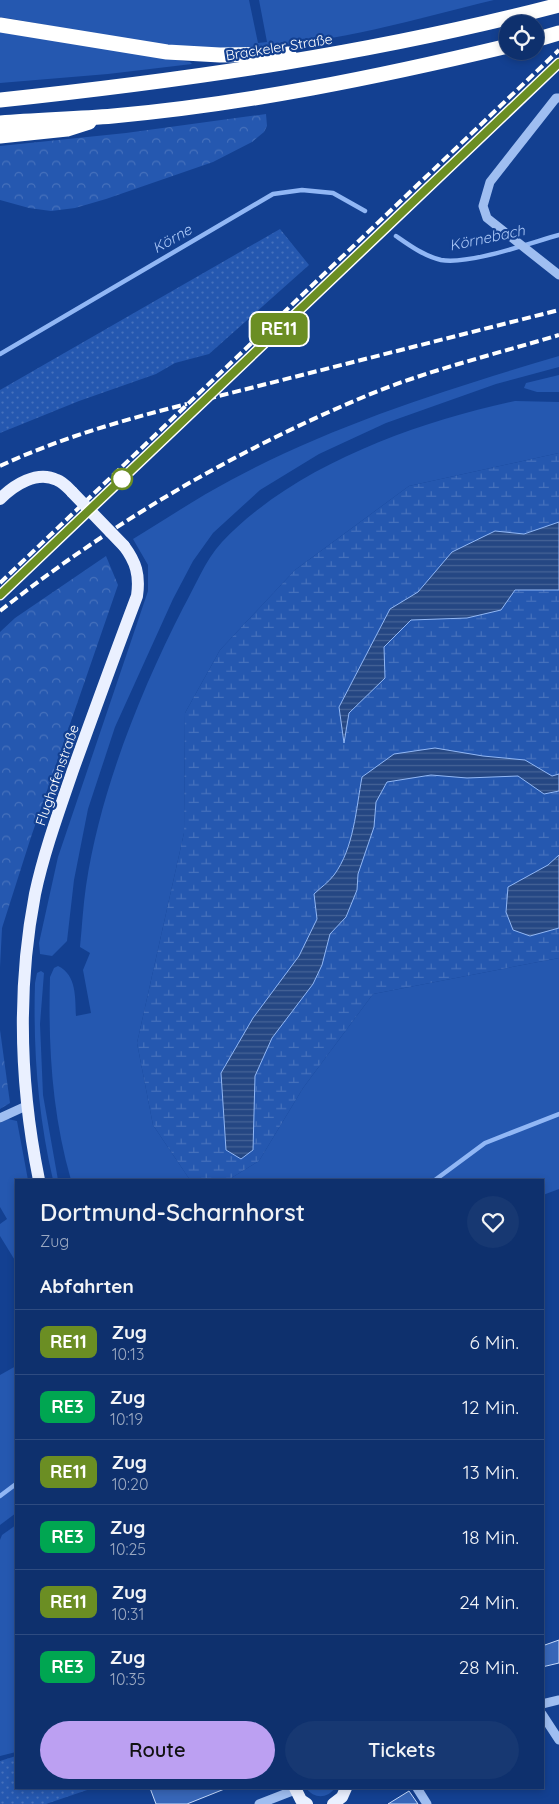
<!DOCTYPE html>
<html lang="de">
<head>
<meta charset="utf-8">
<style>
	:root { --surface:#0e306d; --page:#173872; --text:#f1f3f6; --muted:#9ba9c2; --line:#2e4b80; --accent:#bca0f2 }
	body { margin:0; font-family:Quicksand,sans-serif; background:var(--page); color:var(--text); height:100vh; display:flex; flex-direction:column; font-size:19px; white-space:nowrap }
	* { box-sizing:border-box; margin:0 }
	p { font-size:16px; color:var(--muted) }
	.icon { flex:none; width:28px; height:28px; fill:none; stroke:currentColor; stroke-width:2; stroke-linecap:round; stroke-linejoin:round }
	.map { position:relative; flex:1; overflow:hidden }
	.panel { position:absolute; left:15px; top:1179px; width:529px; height:610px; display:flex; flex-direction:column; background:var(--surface); border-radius:0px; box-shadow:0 2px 8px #0003,0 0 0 1px var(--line) }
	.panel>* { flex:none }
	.badge { padding:0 10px; border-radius:8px; font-size:18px; line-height:32px }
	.fabs { position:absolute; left:499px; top:15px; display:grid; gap:10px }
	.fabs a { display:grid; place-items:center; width:45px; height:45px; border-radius:50%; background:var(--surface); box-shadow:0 2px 8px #0003,0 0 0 1px var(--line); font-size:25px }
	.map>.badge { position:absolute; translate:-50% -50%; box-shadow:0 0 0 2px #fff }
	h2 { padding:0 25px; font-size:19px; line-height:45px }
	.round { display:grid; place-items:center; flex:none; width:52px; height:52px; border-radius:26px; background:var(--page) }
	.head { display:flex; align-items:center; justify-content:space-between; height:85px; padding:0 25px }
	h1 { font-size:24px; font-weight:600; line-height:38px }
	.button { display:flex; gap:10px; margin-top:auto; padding:10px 25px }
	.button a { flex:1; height:58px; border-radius:30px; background:var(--accent); color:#111; font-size:20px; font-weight:600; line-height:58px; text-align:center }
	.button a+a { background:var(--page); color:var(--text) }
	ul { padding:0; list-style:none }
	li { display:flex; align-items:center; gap:15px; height:65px; padding:0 25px; border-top:1px solid var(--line) }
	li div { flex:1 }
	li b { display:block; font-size:19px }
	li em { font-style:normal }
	li .badge { min-width:55px; font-weight:700; text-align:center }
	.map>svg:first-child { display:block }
</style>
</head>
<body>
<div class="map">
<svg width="559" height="1804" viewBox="0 0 559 1804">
	<defs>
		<pattern id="forest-crowns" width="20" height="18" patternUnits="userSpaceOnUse" patternTransform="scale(1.25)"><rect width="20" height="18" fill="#2558b0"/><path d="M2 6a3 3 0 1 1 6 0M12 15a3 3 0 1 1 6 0" fill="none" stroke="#4671bc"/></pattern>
		<pattern id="wetland-marsh" width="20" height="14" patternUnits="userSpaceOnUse" patternTransform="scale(1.25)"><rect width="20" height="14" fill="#2558b0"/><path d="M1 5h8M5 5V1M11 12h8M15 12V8" fill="none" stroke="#4671bc"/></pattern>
		<pattern id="garden-dots" width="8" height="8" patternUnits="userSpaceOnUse" patternTransform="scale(1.25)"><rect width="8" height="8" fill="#2558b0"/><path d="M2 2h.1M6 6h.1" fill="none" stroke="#4671bc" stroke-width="1.8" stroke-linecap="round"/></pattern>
		<pattern id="water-rules" width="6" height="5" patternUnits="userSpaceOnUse" patternTransform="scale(1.25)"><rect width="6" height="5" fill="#254783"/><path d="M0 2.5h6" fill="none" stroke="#466396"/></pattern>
	</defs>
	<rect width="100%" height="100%" fill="#134091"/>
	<g fill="#2558b0">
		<path d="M0,0H249L258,43L267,42L259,0H494C408,21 319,48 229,48C152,49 76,29 0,17Z"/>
		<polygon points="0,32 190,62 192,64 108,74 0,83"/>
		<path d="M559,356V367L496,384L386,423L319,454L260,490L213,533L193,561L173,599L115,727L88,809L74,880L67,941L52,956L40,954L39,943L58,857L148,591V565L133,539C166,519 197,498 231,480C333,425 448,389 559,356Z"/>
		<polygon points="559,375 559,392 537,392 524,388 526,383"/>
		<path d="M515,401L559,402V453L409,486L295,570L220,650L185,713L184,833L137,1043L153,1125L190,1180H71C52,1114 48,1046 50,977L54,968L58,966C77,975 75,998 76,1016L91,1013L83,970L90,953L80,947C82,927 83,906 86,886C100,792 140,692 183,608C195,587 205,560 222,542C294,466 414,423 515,401Z"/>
		<polygon points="559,958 559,1189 543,1195 542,1180 228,1180 259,1161 303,1088 373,994"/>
		<path d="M41,971L44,973L40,1024L43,1095L58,1180H53C38,1115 33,1050 35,983L37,973Z"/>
		<polygon points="8,1119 17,1121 28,1180 16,1180 16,1262 0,1236 0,1224 7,1219 0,1207 0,1123"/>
		<polygon points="16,1366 16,1513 0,1525 0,1375"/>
		<polygon points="16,1525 16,1752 0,1756 0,1540 2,1535"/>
		<path d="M306,1788H335C327,1799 314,1799 306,1788Z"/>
	</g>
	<g fill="url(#forest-crowns)">
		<polygon points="266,114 267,126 264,132 252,142 213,162 106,199 75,208 51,211 29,208 0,200 0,146 126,133"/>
		<polygon points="106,556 118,585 31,837 2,928 0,967 0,632 15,618"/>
		<polygon points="0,1030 10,1103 0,1109"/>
	</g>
	<polygon fill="url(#wetland-marsh)" points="559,453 559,958 373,994 303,1088 259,1161 228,1180 190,1180 153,1125 137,1043 184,833 185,713 220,650 295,570 409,486"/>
	<g fill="url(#garden-dots)">
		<polygon points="280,229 309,265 209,354 175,363 156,374 79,401 0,433 0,390"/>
		<polygon points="16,1756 16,1788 93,1788 46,1804 0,1804 0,1761"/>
	</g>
	<g fill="url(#water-rules)" stroke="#91b7f5">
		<polygon points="559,522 559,590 515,590 501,610 467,618 411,620 384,647 385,678 349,713 344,743 339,707 390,609 418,592 452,552 495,531 524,534"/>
		<path d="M435,748L483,756L525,760L552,776L559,774V791L544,794L518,776L467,778L431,775L387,782L376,802L374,827L358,874L357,890L346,917L330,934L322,965L313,984L272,1038L255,1076L253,1150L241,1159L226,1150L221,1073L253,1018L299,956L317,919L314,894C320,888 329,882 334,875C354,848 356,809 362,777L394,754Z"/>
		<polygon points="559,855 559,928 530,936 513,930 506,912 508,887 548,865"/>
	</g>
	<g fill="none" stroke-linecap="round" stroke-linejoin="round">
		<g stroke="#91b7f5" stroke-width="4.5">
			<path d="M396,236C409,245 424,256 441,260C469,265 530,243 559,235"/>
			<polyline points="0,354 273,194 302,190 333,193 365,211"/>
			<polyline points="435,1180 485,1143 559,1114"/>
			<polyline points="0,1496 16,1484"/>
		</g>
	</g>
	<g fill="#3766b8" stroke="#c7dbfc">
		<polygon points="559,1640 559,1663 542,1667 542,1646"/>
		<polygon points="150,1788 227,1788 187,1804 156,1804"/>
		<polygon points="409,1791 418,1804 388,1804"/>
	</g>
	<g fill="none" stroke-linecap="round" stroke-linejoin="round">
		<g stroke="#9fbef1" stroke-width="9">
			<polyline points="559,98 556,98 490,182 483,206 487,218 559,275"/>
			<polyline points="0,1118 26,1106"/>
			<polyline points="542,1704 559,1700"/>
			<polyline points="542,1714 559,1740"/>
			<polyline points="417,1788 427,1804"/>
			<polyline points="259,1804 295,1790"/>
		</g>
		<g stroke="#eaf0ff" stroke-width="12">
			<path d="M0,499C14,485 37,470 57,480C63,482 68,488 72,492"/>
			<path d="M39,1180C20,1086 17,988 35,894C44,852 59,811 73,770C94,712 115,654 137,596C140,575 136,562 124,546"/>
			<polyline points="295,1788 301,1800 307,1804"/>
			<polyline points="333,1804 342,1797 346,1788"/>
		</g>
		<g stroke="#fff" stroke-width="15">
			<polyline points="0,25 167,52 220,55 289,54"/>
			<polyline points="535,40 559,33"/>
			<path d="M0,100C188,80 376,53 559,5"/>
			<path d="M0,123C38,120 76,119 113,116C246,104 378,77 508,46"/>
			<polyline points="0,136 67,129 89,122"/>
		</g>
		<g stroke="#fff" stroke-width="4" stroke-dasharray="9 4" stroke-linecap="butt">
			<polyline points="207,399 559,310"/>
			<path d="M0,466C60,438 123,420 187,404"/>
			<polyline points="0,583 559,50"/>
			<polyline points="0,595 559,63"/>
			<path d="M0,611C115,520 243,446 378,391C437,368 499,353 559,335"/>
		</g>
		<polyline stroke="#eaf0ff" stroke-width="12" points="72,492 124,546"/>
	</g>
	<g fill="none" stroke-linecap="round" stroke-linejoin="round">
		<defs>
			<polyline id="line" points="0,595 559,63"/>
		</defs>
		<use href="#line" stroke="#fff" stroke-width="11"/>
		<use href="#line" stroke="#6b8e23" stroke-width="8"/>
	</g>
	<circle fill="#fff" stroke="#6b8e23" stroke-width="2.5" cx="122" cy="479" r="10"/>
	<g text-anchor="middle" stroke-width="4.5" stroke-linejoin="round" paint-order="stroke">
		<g font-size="14" fill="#fff" stroke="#134091">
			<text transform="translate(279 47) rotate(-9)" y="5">Brackeler Straße</text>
			<text transform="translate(57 775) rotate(-71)" y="5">Flughafenstraße</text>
		</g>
		<g font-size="15" font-style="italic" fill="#abc8f8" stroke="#134091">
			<text transform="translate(487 238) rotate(-12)" y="5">Körnebach</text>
			<text transform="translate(172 239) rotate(-30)" y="5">Körne</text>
		</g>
	</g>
</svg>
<div class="fabs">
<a><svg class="icon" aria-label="locate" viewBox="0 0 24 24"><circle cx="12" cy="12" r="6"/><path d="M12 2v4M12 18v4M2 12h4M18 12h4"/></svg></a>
</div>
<b class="badge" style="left:279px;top:329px;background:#6b8e23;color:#fff">RE11</b>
<section class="panel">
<div class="head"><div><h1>Dortmund-Scharnhorst</h1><p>Zug</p></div><a class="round"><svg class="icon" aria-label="heart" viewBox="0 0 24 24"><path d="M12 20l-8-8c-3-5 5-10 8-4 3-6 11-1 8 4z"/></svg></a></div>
<h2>Abfahrten</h2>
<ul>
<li><span class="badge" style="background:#6b8e23;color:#fff">RE11</span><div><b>Zug</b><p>10:13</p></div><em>6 Min.</em></li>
<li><span class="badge" style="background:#00a651;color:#fff">RE3</span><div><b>Zug</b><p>10:19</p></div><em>12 Min.</em></li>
<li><span class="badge" style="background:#6b8e23;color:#fff">RE11</span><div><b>Zug</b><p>10:20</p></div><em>13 Min.</em></li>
<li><span class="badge" style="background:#00a651;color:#fff">RE3</span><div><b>Zug</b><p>10:25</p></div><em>18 Min.</em></li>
<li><span class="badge" style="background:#6b8e23;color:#fff">RE11</span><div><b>Zug</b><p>10:31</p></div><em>24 Min.</em></li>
<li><span class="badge" style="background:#00a651;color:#fff">RE3</span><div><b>Zug</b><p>10:35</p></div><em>28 Min.</em></li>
</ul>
<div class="button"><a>Route</a><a>Tickets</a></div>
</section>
</div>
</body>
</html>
